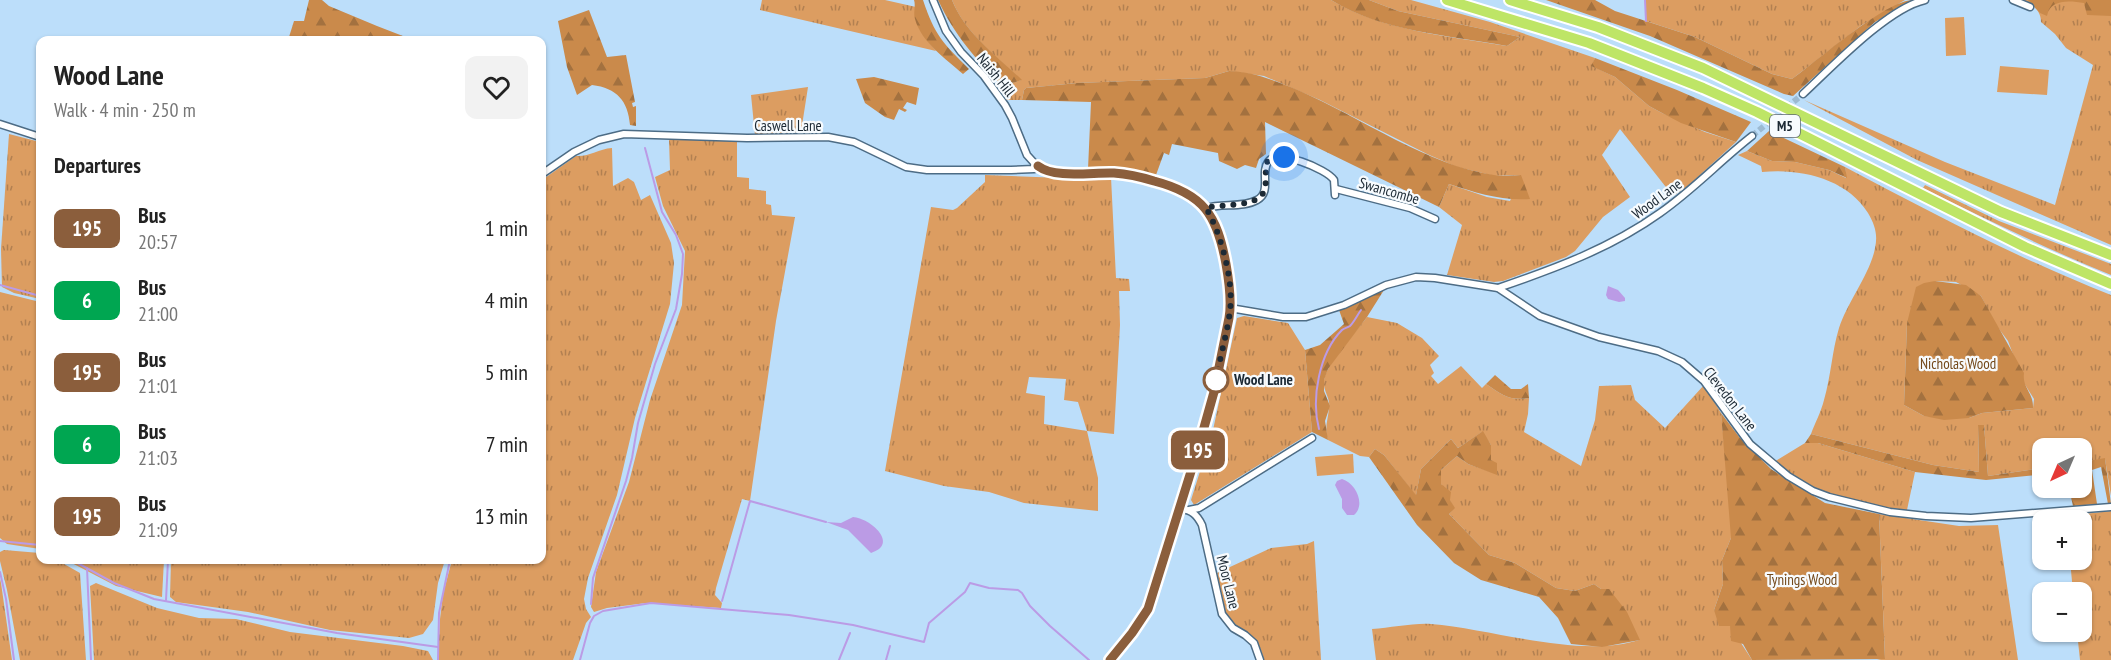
<!DOCTYPE html>
<html lang="en">
<head>
<meta charset="utf-8">
<style>
	:root { --surface:#fff; --page:#f2f2f2; --text:#222; --muted:#767676 }
	body { margin:0; font-family:"PT Sans Narrow",sans-serif; background:var(--page); color:var(--text); height:100vh; display:flex; flex-direction:column; font-size:22px; white-space:nowrap }
	* { box-sizing:border-box; margin:0 }
	p { font-size:20px; color:var(--muted) }
	.icon { flex:none; width:33px; height:33px; fill:none; stroke:currentColor; stroke-width:2; stroke-linecap:round; stroke-linejoin:round }
	.map { position:relative; flex:1; overflow:hidden }
	.sheet { position:absolute; left:36px; top:36px; width:510px; height:528px; display:flex; flex-direction:column; background:var(--surface); border-radius:12px; box-shadow:0 2px 4px #0004 }
	.sheet>* { flex:none }
	.badge { padding:0 12px; border-radius:9px; font-size:21px; line-height:39px }
	.needle { width:39px; rotate:224deg }
	.tools { position:absolute; left:2032px; top:438px; display:grid; gap:12px }
	.tools a { display:grid; place-items:center; width:60px; height:60px; border-radius:12px; background:var(--surface); box-shadow:0 2px 4px #0004; font-size:30px }
	.you { position:absolute; width:30px; height:30px; margin:-15px; border:4px solid #fff; border-radius:50%; background:#1a73e8; box-shadow:0 0 0 9px #1a73e833 }
	.map>.badge { position:absolute; translate:-50% -50%; box-shadow:0 0 0 3px #fff }
	h2 { padding:0 18px; font-size:22px; line-height:54px }
	.round { display:grid; place-items:center; flex:none; width:63px; height:63px; border-radius:12px; background:var(--page) }
	.head { display:flex; align-items:center; justify-content:space-between; height:102px; padding:0 18px }
	h1 { font-size:28px; font-weight:700; line-height:45px }
	ul { padding:0; list-style:none }
	li { display:flex; align-items:center; gap:18px; height:72px; padding:0 18px }
	li div { flex:1 }
	li b { display:block; font-size:22px }
	li em { font-style:normal }
	li .badge { min-width:66px; font-weight:700; text-align:center }
	.map>svg:first-child { display:block }
</style>
</head>
<body>
<div class="map">
<svg width="2111" height="660" viewBox="0 0 2111 660">
	<defs>
		<pattern id="grass-tufts" width="24" height="20" patternUnits="userSpaceOnUse" patternTransform="scale(1.5)"><rect width="24" height="20" fill="#dc9d61"/><path d="M3 7l-1-3M5 7V3M7 7l1-3M15 17l-1-3M17 17v-4M19 17l1-3" fill="none" stroke="#b28051"/></pattern>
		<pattern id="forest-firs" width="22" height="20" patternUnits="userSpaceOnUse" patternTransform="scale(1.5)"><rect width="22" height="20" fill="#ca8a4b"/><path d="M5 1l3.5 6h-7zM16 11l3.5 6h-7z" fill="#a3713f"/></pattern>
	</defs>
	<rect width="100%" height="100%" fill="#bcdefa"/>
	<g fill="url(#grass-tufts)" fill-rule="evenodd">
		<path d="M762,0H885L916,7C913,26 925,37 936,51L760,10Z"/>
		<path d="M952,0H1331C1383,31 1449,36 1507,46L1520,37L1398,11L1369,0H1411L1490,22L1595,58L1592,66L1615,77L1649,106L1662,113L1705,132L1736,142L1689,185L1673,196L1620,129L1602,155L1630,197L1603,217L1575,251L1566,257L1503,281L1494,282L1447,275L1462,225L1439,207L1449,184L1487,197L1510,201L1521,175L1495,176L1457,167L1427,154L1320,100L1264,76L1229,71L1205,78L1077,83L1026,88L1024,90L1022,100H1006V91L1002,86L1021,80C996,56 965,33 952,0Z"/>
		<polygon points="1645,0 1905,0 1862,25 1792,79 1772,74 1695,37 1646,21"/>
		<path d="M2022,0H2111V245L1917,160L1804,100L1945,162L2055,205L2093,65L2066,48L2055,34L2041,22C2041,10 2033,5 2022,0Z"/>
		<polygon points="808,87 801,132 755,135 751,95"/>
		<polygon points="9,134 40,142 40,299 14,293 2,287 1,249"/>
		<polygon points="669,140 737,140 737,177 749,178 749,189 766,191 766,204 771,205 772,215 795,217 776,321 750,501 742,499 716,588 715,595 722,603 721,608 646,603 607,608 594,612 591,607 596,572 629,482 650,400 682,305 685,251 663,206 655,177 670,170"/>
		<path d="M612,148L613,186L628,178L634,182L641,200L650,195L671,243L674,263L670,304L635,418L617,495L588,578L584,599L586,609L591,617L586,623L573,660H438L440,619L443,594L452,560H542V180L576,156C589,157 598,149 612,148Z"/>
		<path d="M1747,151L1772,161L1795,162L1829,170L1846,178L1845,167C1932,213 2019,259 2111,295V496L2105,459L2082,462V448H2043V468L1988,476L1984,425L1978,426L1979,472L1933,465L1811,434C1815,423 1821,412 1824,400C1831,376 1832,351 1839,328C1847,303 1871,272 1875,248C1878,235 1875,225 1868,213C1847,179 1801,168 1762,172L1761,166L1738,155ZM1935,281L1956,282L1981,296L1996,325L2008,341L2024,383L2034,399L2033,408L1982,413L1969,418L1924,416L1904,405L1907,323Z"/>
		<path d="M985,175L1063,178L1111,177L1116,278L1129,279L1130,291H1119L1120,325L1114,434L1087,431L1098,478V511L1024,503L989,492L944,486L885,471L931,207L953,210L957,208L985,182ZM1029,377L1066,379L1064,400L1078,402L1087,431L1044,424L1045,396L1026,393Z"/>
		<path d="M1925,185L1999,221L2111,264V275C2047,249 1985,219 1923,188Z"/>
		<polygon points="0,292 40,302 40,549 7,544 0,538"/>
		<polygon points="1244,316 1288,323 1305,350 1312,432 1194,505 1191,500 1213,430 1237,318"/>
		<path d="M1367,317L1397,323L1422,338L1439,356L1430,365L1434,373L1431,376L1438,384L1461,366L1482,388L1486,384C1503,395 1508,401 1529,398L1528,414L1524,432L1581,466L1595,420L1599,386L1631,385L1635,400L1665,428L1704,385L1721,413L1731,513V538L1722,560L1723,584L1714,610L1730,626L1752,660H1376L1372,629C1391,628 1412,623 1431,624C1493,629 1580,659 1639,640L1601,589L1594,584L1575,591L1556,588L1515,563L1489,555L1449,514L1454,508L1441,484V470L1457,456L1468,464L1497,474L1491,460V445L1482,432L1458,448L1451,439L1421,469L1416,496L1384,455L1375,449L1369,457L1360,456L1328,440C1324,428 1328,420 1329,408C1331,398 1322,390 1324,380C1328,361 1355,333 1367,317Z"/>
		<path d="M1805,443H1818L1915,472L1907,510C1873,506 1833,499 1802,481C1792,476 1783,469 1774,462Z"/>
		<polygon points="2111,511 2111,660 2080,660 2077,632 2082,632 2082,592 2073,592 2070,560 2082,560 2082,520 2066,520 2066,516"/>
		<polygon points="1879,514 1959,526 1998,525 2018,660 1877,660 1885,658"/>
		<path d="M1314,541L1321,660H1264C1258,631 1243,637 1229,618C1220,607 1220,587 1217,573L1271,548L1307,544Z"/>
		<polygon points="4,550 40,553 40,560 57,560 80,573 86,660 20,660 7,590 0,561 0,552"/>
		<polygon points="66,560 164,560 162,597 116,586"/>
		<polygon points="171,560 445,560 438,583 433,620 423,634 409,638 330,630 248,612 176,602 170,597"/>
		<polygon points="0,579 1,583 12,660 0,660"/>
		<polygon points="96,583 157,608 199,618 236,619 290,632 403,646 428,651 433,660 94,660 90,586"/>
	</g>
	<g fill="url(#forest-firs)">
		<polygon points="309,0 322,0 329,6 377,26 408,38 429,40 293,40 289,37 294,21 304,21"/>
		<path d="M914,0H923C935,36 943,43 969,69L963,74C946,59 921,42 915,19C913,13 916,6 914,0Z"/>
		<path d="M938,0H952C965,33 997,56 1022,80L1002,86C975,58 955,36 938,0Z"/>
		<path d="M1331,0H1369L1398,11L1520,37L1507,46C1449,35 1383,32 1331,0Z"/>
		<path d="M1546,0H1595L1615,11L1695,37L1772,74L1792,79C1817,61 1886,0 1913,0L1875,22L1793,96L1784,94L1650,36Z"/>
		<path d="M2028,0H2111V16L2087,15L2084,3C2067,0 2050,0 2047,16L2040,13Z"/>
		<path d="M589,10L607,57L626,55L635,102L632,103L633,107L636,106V126L630,125C628,101 617,88 592,85L577,95L567,67L558,21Z"/>
		<polygon points="1595,58 1677,90 1751,122 1736,142 1681,123 1662,113 1649,106 1615,77 1591,66"/>
		<path d="M1229,71C1255,72 1276,81 1300,91C1360,117 1429,166 1494,175C1503,177 1512,175 1521,175L1530,199C1501,201 1477,193 1449,184L1439,207L1265,122L1266,154L1259,159L1256,168L1245,165L1237,169L1219,161L1218,153L1172,144L1169,155L1164,153L1156,175L1133,169H1088L1091,102L1022,100L1024,90L1026,88L1077,83L1205,78Z"/>
		<polygon points="874,77 919,88 916,105 907,102 903,108 907,110 905,112 899,109 894,120 885,117 865,103 856,79"/>
		<polygon points="1769,131 1845,167 1847,178 1829,170 1795,162 1772,161 1747,151"/>
		<path d="M1935,281L1966,285L1981,296L2024,373C2022,388 2034,393 2033,408L1982,413L1969,418L1944,420L1924,416L1904,405L1907,323L1916,287L1924,283Z"/>
		<polygon points="1384,290 1367,317 1328,369 1324,380 1324,391 1330,406 1325,421 1328,440 1312,432 1305,350 1320,345 1344,324 1339,310"/>
		<path d="M1495,375L1511,389H1521L1528,384L1529,398C1508,401 1503,395 1486,384Z"/>
		<polygon points="1721,413 1740,438 1771,469 1825,503 1879,514 1885,659 1752,660 1743,644 1731,641 1730,626 1719,626 1714,610 1723,584 1722,560 1731,538"/>
		<polygon points="1978,425 1984,425 1988,476 2043,468 2043,476 2037,475 1986,480 1915,472 1818,443 1805,443 1811,434 1933,465 1979,472"/>
		<polygon points="1483,431 1491,445 1491,460 1497,463 1497,475 1468,464 1457,456 1441,470 1441,484 1451,492 1450,500 1455,508 1449,514 1489,555 1515,563 1556,588 1575,591 1594,584 1601,589 1609,589 1627,612 1640,640 1602,647 1571,644 1558,618 1539,597 1481,580 1454,563 1417,525 1369,457 1375,449 1384,455 1416,495 1421,469 1451,439 1458,448"/>
		<polygon points="2105,458 2111,504 2108,504 2101,467 2092,470 2097,504 2073,506 2069,488 2082,488 2082,462"/>
	</g>
	<g fill="#dc9d61">
		<polygon points="1964,17 1966,55 1946,56 1945,18"/>
		<polygon points="2000,66 2049,70 2047,95 1997,92"/>
		<polygon points="1353,454 1354,473 1317,476 1315,457"/>
	</g>
	<g fill="#bb9be5">
		<polygon points="1608,286 1618,290 1625,298 1625,301 1619,302 1608,299 1606,295"/>
		<path d="M1342,479C1356,483 1366,505 1354,515H1347L1342,508V499L1335,485L1337,481Z"/>
		<path d="M853,517C870,518 900,544 871,553L848,530L826,522L841,523Z"/>
	</g>
	<g fill="none" stroke-linecap="round" stroke-linejoin="round">
		<g stroke="#bb9be5" stroke-width="2">
			<polyline points="1645,0 1646,21"/>
			<polyline points="0,285 40,296"/>
			<path d="M1319,429C1311,399 1319,353 1342,330C1344,328 1347,328 1350,326C1354,322 1358,314 1361,310"/>
			<polyline points="0,541 40,545"/>
			<polyline points="72,560 114,583 154,599 337,633 438,647"/>
			<polyline points="87,568 91,660"/>
			<polyline points="0,572 6,599 14,660"/>
			<polyline points="166,600 168,560"/>
			<polyline points="722,601 750,501 826,522"/>
			<polyline points="591,604 593,578 626,481 632,458 638,423 655,364 676,309 682,274 683,254 676,235 662,212 645,148"/>
			<polyline points="438,660 439,613 450,560"/>
			<polyline points="580,660 590,623 594,616 603,611 651,603 789,615 853,625 924,642 929,623 965,592 970,583 989,588 1018,590 1022,593 1030,606 1050,626 1089,660"/>
			<polyline points="839,660 850,633"/>
			<polyline points="886,660 890,646"/>
		</g>
		<polyline stroke="#9cbad2" stroke-width="6" stroke-dasharray="6 3" stroke-linecap="butt" points="1752,136 1803,94"/>
		<defs>
			<g id="minor">
				<polyline points="933,0 946,31 961,52 984,76 1005,105 1012,118 1027,155 1037,166 1050,172 1132,175 1173,186 1195,197 1206,208 1215,222 1220,238 1226,268 1230,308 1213,391 1181,509 1148,609 1133,633 1110,660"/>
				<polyline points="2013,0 2030,7"/>
				<path d="M1803,94C1832,67 1888,8 1925,0"/>
				<polyline points="0,124 40,137"/>
				<polyline points="542,174 574,152 599,140 624,134 747,138 828,137 854,142 906,167 927,170 1011,170 1034,169 1037,166"/>
				<polyline points="1336,189 1410,208 1435,219"/>
				<path d="M1206,208C1222,203 1243,208 1257,200C1272,192 1260,173 1268,162C1276,148 1327,169 1334,180L1335,195"/>
				<path d="M1498,288C1554,269 1611,248 1660,213C1693,190 1720,161 1752,136"/>
				<polyline points="1230,308 1283,317 1306,317 1344,305 1386,285 1416,277 1435,278 1498,288 1540,316 1599,337 1658,351 1682,362 1704,381 1750,444 1788,476 1813,491 1829,497 1890,512 1926,516 1971,518 2111,507"/>
				<path d="M1181,509C1192,510 1197,515 1202,525L1222,614L1233,628L1245,635L1254,643L1260,660"/>
				<polyline points="1189,510 1199,508 1312,438"/>
			</g>
			<g id="motorway">
				<polyline points="1447,0 1589,43 1703,88 1757,112 2025,247 2111,284"/>
				<polyline points="1510,0 1598,27 1703,68 2001,212 2111,255"/>
			</g>
		</defs>
		<use href="#minor" stroke="#4d6c85" stroke-width="9"/>
		<use href="#motorway" stroke="#fff" stroke-width="14"/>
		<use href="#minor" stroke="#fff" stroke-width="6"/>
		<use href="#motorway" stroke="#bee566" stroke-width="10"/>
	</g>
	<g fill="none" stroke-linecap="round" stroke-linejoin="round">
		<defs>
			<path id="line" d="M1038,166C1055,179 1093,172 1114,173C1128,174 1141,177 1154,181C1204,194 1217,215 1226,264C1229,281 1232,301 1229,318L1214,392L1198,449L1148,609L1132,633L1110,660"/>
		</defs>
		<use href="#line" stroke="#fff" stroke-width="14"/>
		<use href="#line" stroke="#8b5e3c" stroke-width="9"/>
		<path stroke="#1c2934" stroke-width="6" stroke-dasharray="0 10.8" d="M1216,380C1220,357 1227,334 1230,311C1234,282 1221,233 1206,208C1223,203 1261,209 1265,188C1267,179 1264,169 1268,160L1274,157H1284"/>
	</g>
	<circle fill="#fff" stroke="#8b5e3c" stroke-width="3" cx="1216" cy="380" r="12"/>
	<g text-anchor="middle" stroke-width="4.5" stroke-linejoin="round" paint-order="stroke">
		<rect fill="#f7fbfe" stroke="#5e6871" stroke-width="1.5" x="1770" y="115" width="30" height="22" rx="4.5"/>
		<g font-size="14" font-weight="bold" fill="#1c2934">
			<text x="1785" y="131">M5</text>
		</g>
		<g font-size="15" fill="#1c2934" stroke="#f7fbfe">
			<text transform="translate(996 75) rotate(51)" y="5">Naish Hill</text>
			<text x="788" y="131">Caswell Lane</text>
			<text transform="translate(1389 191) rotate(16)" y="5">Swancombe</text>
			<text transform="translate(1657 199) rotate(-36)" y="5">Wood Lane</text>
			<text transform="translate(1730 399) rotate(52)" y="5">Clevedon Lane</text>
			<text transform="translate(1228 582) rotate(76)" y="5">Moor Lane</text>
		</g>
		<g font-size="15" fill="#74491b" stroke="#f7fbfe">
			<text x="1958" y="369">Nicholas Wood</text>
			<text x="1802" y="585">Tynings Wood</text>
		</g>
		<g font-size="15" font-weight="bold" fill="#1c2934" stroke="#f7fbfe" text-anchor="start">
			<text x="1234" y="385">Wood Lane</text>
		</g>
	</g>
</svg>
<div class="tools">
<a><svg class="needle" viewBox="-14 -14 28 28"><path d="M0-13l5 13h-10z" fill="#e53935"/><path d="M0 13l5-13h-10z" fill="#767676"/></svg></a>
<a>+</a>
<a>−</a>
</div>
<div class="you" style="left:1284px;top:157px"></div>
<b class="badge" style="left:1198px;top:450px;background:#8b5e3c;color:#fff">195</b>
<section class="sheet">
<div class="head"><div><h1>Wood Lane</h1><p>Walk · 4 min · 250 m</p></div><a class="round"><svg class="icon" aria-label="heart" viewBox="0 0 24 24"><path d="M12 20l-8-8c-3-5 5-10 8-4 3-6 11-1 8 4z"/></svg></a></div>
<h2>Departures</h2>
<ul>
<li><span class="badge" style="background:#8b5e3c;color:#fff">195</span><div><b>Bus</b><p>20:57</p></div><em>1 min</em></li>
<li><span class="badge" style="background:#00a651;color:#fff">6</span><div><b>Bus</b><p>21:00</p></div><em>4 min</em></li>
<li><span class="badge" style="background:#8b5e3c;color:#fff">195</span><div><b>Bus</b><p>21:01</p></div><em>5 min</em></li>
<li><span class="badge" style="background:#00a651;color:#fff">6</span><div><b>Bus</b><p>21:03</p></div><em>7 min</em></li>
<li><span class="badge" style="background:#8b5e3c;color:#fff">195</span><div><b>Bus</b><p>21:09</p></div><em>13 min</em></li>
</ul>
</section>
</div>
</body>
</html>
